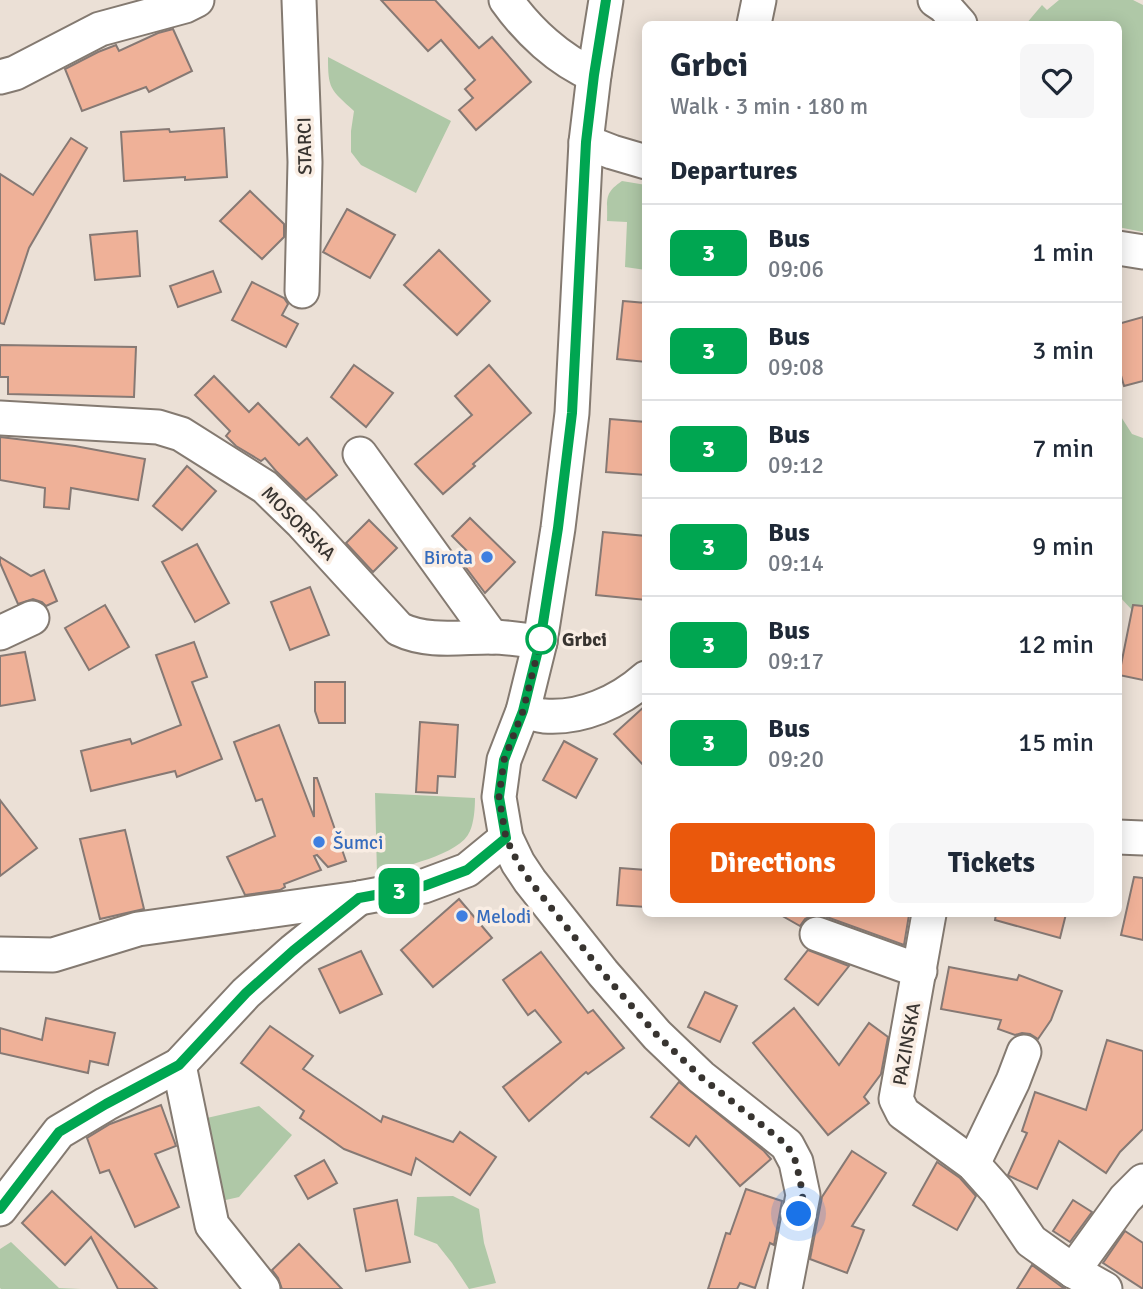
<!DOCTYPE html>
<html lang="en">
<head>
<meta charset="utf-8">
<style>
	:root { --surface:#fff; --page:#f6f6f7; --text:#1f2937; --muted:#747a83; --line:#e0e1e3; --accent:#ea580c }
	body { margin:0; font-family:Signika,sans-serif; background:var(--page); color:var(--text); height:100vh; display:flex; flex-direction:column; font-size:26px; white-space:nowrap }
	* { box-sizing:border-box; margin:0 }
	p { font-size:23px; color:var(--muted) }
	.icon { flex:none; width:38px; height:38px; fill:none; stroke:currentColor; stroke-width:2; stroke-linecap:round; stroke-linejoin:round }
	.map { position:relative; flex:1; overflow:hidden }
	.drawer { position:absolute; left:642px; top:21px; width:480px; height:896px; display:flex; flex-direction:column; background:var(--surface); border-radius:10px; box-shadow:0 4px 18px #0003 }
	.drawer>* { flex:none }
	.badge { padding:0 14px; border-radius:10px; font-size:24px; line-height:46px }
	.you { position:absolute; width:35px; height:35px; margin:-18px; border:5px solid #fff; border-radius:50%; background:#1a73e8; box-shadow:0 0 0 10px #1a73e833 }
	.map>.badge { position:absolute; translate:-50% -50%; box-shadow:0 0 0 4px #fff }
	h2 { padding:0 28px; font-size:26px; line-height:63px }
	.round { display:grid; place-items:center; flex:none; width:74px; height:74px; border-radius:10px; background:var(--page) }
	.head { display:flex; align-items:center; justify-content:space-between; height:119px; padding:0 28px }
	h1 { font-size:33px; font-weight:700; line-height:52px }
	.action { display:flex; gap:14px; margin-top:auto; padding:14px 28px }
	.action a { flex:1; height:80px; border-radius:10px; background:var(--accent); color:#fff; font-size:28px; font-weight:700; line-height:80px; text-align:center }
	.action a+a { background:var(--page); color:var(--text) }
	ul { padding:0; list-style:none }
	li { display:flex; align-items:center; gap:21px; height:98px; padding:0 28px; border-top:2px solid var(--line) }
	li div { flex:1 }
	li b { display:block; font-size:26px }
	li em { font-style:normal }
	li .badge { min-width:77px; font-weight:700; text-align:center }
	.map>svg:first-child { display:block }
</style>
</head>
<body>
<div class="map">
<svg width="1143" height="1289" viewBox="0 0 1143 1289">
	<rect width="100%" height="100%" fill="#ebe0d6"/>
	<g fill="#afc8a7">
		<polygon points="1059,0 1133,0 1143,5 1143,232 1118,227 1118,24 1026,24 1042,5 1047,10"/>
		<path d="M328,57L451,121L416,193L361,165L351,152V131L354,111C330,89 328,89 328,57Z"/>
		<path d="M622,181L646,185V270L625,267L627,222L607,221C608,199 603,194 622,181Z"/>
		<polygon points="1118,412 1132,434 1143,438 1143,615 1133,611 1118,595"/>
		<path d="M375,793L475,798C475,808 474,822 470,831C461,855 400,867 377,874Z"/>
		<polygon points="259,1106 292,1135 239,1197 217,1202 198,1120"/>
		<polygon points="453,1196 479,1209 484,1243 496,1283 469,1289 452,1263 437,1244 414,1235 417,1197"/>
		<polygon points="11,1242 59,1288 81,1289 1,1289 0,1288 0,1249"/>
	</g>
	<g fill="#efb198" stroke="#867974" stroke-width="2">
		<polygon points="381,0 435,0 479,48 492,37 531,82 476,130 459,110 473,98 465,89 475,80 441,40 428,51"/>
		<polygon points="173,29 192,71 149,92 146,87 82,111 65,69 98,52 116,45 119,51 158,33"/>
		<polygon points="224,128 227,177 185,180 185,177 124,181 121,132 169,129 170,132"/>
		<polygon points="71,138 87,148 29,248 4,324 0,323 0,174 33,195"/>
		<polygon points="250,191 284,224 284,237 262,259 220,221"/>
		<polygon points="347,209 395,235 370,278 323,252"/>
		<polygon points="137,231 140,276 95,280 90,235"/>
		<polygon points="439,250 490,301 457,335 404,285"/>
		<polygon points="213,271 221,292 178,307 170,286"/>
		<polygon points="252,282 284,298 288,304 282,315 298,324 286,347 232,320"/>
		<polygon points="623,301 646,303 646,362 617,359"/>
		<polygon points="1143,317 1143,381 1124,386 1118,365 1118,324"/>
		<polygon points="0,345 136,347 134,397 8,394 8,377 0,377"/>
		<polygon points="354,365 393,393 366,427 331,397"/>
		<polygon points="489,365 531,413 473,464 475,466 443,494 415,464 472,415 455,396"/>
		<polygon points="214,376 249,412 258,403 299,445 307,438 337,475 306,500 276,471 265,458 261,461 236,446 226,436 230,431 195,395"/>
		<polygon points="610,419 646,422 646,475 606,472"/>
		<polygon points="0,437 75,446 145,459 138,500 71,488 69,509 44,507 45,488 0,480"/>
		<polygon points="187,466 216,491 182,530 153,506"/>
		<polygon points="470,518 515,562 485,593 461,561 469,553 452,536"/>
		<polygon points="369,520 397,548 373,572 346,543"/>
		<polygon points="603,532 646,536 646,600 596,595"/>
		<polygon points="197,544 229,603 195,622 162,562"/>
		<polygon points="0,557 31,576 44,570 57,601 46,606 42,602 33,599 18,604 0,563"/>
		<polygon points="310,587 329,635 290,650 271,602"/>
		<polygon points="105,605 129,647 89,670 65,628"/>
		<polygon points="1133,605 1143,606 1143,680 1119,675"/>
		<polygon points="194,642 207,677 192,682 222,759 177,777 175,771 91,791 81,751 130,739 132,744 181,725 156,655"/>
		<polygon points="25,652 35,700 0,706 0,656"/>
		<polygon points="315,682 345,682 345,723 319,723 315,711"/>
		<polygon points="646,705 646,768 614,734"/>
		<polygon points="420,722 458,725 455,777 438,776 437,793 416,792"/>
		<polygon points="279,725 314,817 314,778 317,778 346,861 328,867 317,855 314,856 321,870 284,884 285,887 280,890 245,895 227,857 275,836 262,799 256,801 234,742"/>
		<polygon points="564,741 597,759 576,798 543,780"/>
		<polygon points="0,800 37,848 0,876"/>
		<polygon points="125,830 144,909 100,919 80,839"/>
		<polygon points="620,868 646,870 646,907 617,905"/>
		<polygon points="1134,877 1143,878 1143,940 1121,935"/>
		<polygon points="459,899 492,938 433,987 401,950"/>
		<polygon points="779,914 903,914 909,915 904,945 824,916 813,915 805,919 800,926"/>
		<polygon points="996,914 1066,914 1060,938 995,920"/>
		<polygon points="808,950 849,966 818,1005 785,979"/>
		<polygon points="361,951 382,994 340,1013 319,969"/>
		<polygon points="541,952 588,1013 593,1010 624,1048 588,1074 586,1072 529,1121 503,1087 561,1042 535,1010 528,1015 503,980"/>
		<polygon points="949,967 1017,980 1019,975 1062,991 1051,1020 1038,1039 1030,1034 1022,1033 1015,1035 998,1029 1001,1020 941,1009"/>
		<polygon points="705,992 737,1006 720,1042 688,1027"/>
		<polygon points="794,1008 839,1065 869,1023 888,1037 881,1074 864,1097 869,1103 828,1135 753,1043"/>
		<polygon points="46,1018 115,1033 108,1065 90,1061 88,1073 0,1053 0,1028 42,1040"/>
		<polygon points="270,1026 313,1056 303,1069 381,1122 383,1116 453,1142 460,1132 496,1157 470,1195 416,1158 411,1175 344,1149 300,1118 304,1111 241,1063"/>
		<polygon points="1107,1040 1143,1051 1143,1129 1120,1152 1106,1173 1059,1141 1037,1189 1009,1176 1008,1175 1027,1133 1022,1131 1035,1092 1086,1110"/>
		<polygon points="679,1082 764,1151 771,1159 740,1186 696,1136 689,1146 651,1117"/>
		<polygon points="161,1105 176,1146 155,1154 179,1207 135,1227 109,1170 100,1173 87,1138 110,1124"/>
		<polygon points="852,1151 886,1173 852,1226 864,1230 847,1273 810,1259 822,1197"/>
		<polygon points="324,1160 337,1183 308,1199 295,1176"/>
		<polygon points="937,1162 960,1178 976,1196 957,1230 913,1205"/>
		<polygon points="746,1189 782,1201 774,1245 770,1243 755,1288 740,1283 737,1289 708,1289 726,1233 730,1234"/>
		<polygon points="52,1191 72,1210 157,1289 118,1289 91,1237 65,1265 22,1223"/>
		<polygon points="397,1200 410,1262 366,1271 354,1209"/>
		<polygon points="1073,1200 1092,1212 1070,1242 1053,1231"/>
		<polygon points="1125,1231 1143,1243 1143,1289 1103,1263"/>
		<polygon points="299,1244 342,1289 282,1289 278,1278 272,1270"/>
		<polygon points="1032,1265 1062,1287 1066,1289 1017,1289"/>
	</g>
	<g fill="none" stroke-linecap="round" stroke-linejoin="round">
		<defs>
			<g id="minor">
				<polyline points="299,0 305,162 302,291"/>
				<path d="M506,0C528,31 559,60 594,75"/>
				<polyline points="606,0 594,75 586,142 572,413 558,528 540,642 523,711 504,760 499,797 506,838 518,863 530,881 603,973 657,1035 701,1077 787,1145 796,1162 803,1195 785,1289"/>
				<polyline points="935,0 944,6 960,24"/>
				<polyline points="754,24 759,0"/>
				<polyline points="0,77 15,73 100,29 185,6 197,0"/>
				<polyline points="586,142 612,152 646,162"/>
				<polyline points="1118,248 1143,252"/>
				<path d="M0,418L158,427L181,434L265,487L302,523L399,629C428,643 460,637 491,637C507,637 524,640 540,642"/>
				<polyline points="360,454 492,637"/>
				<polyline points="0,633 32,618"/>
				<path d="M523,711C530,713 537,715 544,716C581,719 619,702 646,678"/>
				<polyline points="1118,837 1143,838"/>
				<polyline points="929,914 896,1099 903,1113 973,1164 998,1192 1031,1241 1073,1271 1105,1289"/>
				<polyline points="817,934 920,971"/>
				<polyline points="0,954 53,955 138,929 359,898 424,886 467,870 506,838"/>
				<polyline points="179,1065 212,1225 263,1289"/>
				<polyline points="973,1164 1013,1081 1024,1052"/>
				<polyline points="0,1209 59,1132 106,1104 179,1065 246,993 293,951 359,898"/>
				<polyline points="1073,1271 1125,1199 1143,1181"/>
			</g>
		</defs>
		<use href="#minor" stroke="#847a71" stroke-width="37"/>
		<use href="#minor" stroke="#fff" stroke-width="33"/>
	</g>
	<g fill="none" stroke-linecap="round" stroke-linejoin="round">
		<defs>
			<polyline id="line" points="0,1209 59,1132 106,1104 179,1065 246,993 293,951 359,898 424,886 467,870 506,838 499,797 504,760 523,711 540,642 558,528 572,413 586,142 594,75 606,0"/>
		</defs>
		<use href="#line" stroke="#fff" stroke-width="16"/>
		<use href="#line" stroke="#00a651" stroke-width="10"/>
		<polyline stroke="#383430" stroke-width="7" stroke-dasharray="0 12.6" points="541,639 523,711 504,760 499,797 506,838 518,863 530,881 603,973 657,1035 701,1077 787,1145 796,1162 803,1195 799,1214"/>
	</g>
	<g fill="#3f7fe0" stroke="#f9ede3" stroke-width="2.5">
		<circle cx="487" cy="557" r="7"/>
		<circle cx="319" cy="842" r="7"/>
		<circle cx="462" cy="916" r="7"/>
	</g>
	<circle fill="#fff" stroke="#00a651" stroke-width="3.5" cx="541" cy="639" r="14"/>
	<g text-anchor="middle" stroke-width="7" stroke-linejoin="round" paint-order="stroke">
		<g font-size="19" fill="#383430" stroke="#f9ede3">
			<text transform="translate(304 146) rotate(-91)" y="7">STARCI</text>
			<text transform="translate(299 523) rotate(45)" y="7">MOSORSKA</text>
			<text transform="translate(906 1044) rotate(-80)" y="7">PAZINSKA</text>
		</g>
		<g font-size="19" fill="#366cbe" stroke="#f9ede3" text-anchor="start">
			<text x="473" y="564" text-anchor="end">Birota</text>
			<text x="333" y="849">Šumci</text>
			<text x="476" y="923">Melodi</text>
		</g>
		<g font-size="19" font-weight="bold" fill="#383430" stroke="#f9ede3" text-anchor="start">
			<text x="562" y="646">Grbci</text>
		</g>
	</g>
</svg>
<div class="you" style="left:799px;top:1214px"></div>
<b class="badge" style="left:399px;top:891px;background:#00a651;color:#fff">3</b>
<section class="drawer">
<div class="head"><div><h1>Grbci</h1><p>Walk · 3 min · 180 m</p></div><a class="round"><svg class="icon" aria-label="heart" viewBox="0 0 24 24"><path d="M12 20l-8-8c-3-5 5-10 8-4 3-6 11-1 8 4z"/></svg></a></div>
<h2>Departures</h2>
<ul>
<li><span class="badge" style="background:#00a651;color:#fff">3</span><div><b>Bus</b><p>09:06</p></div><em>1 min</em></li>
<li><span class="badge" style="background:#00a651;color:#fff">3</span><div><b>Bus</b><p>09:08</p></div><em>3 min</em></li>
<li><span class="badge" style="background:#00a651;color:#fff">3</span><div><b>Bus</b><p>09:12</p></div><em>7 min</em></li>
<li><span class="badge" style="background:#00a651;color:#fff">3</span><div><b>Bus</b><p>09:14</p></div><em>9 min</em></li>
<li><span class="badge" style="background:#00a651;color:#fff">3</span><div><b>Bus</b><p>09:17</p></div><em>12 min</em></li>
<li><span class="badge" style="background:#00a651;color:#fff">3</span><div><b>Bus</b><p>09:20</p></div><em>15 min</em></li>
</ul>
<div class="action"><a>Directions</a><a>Tickets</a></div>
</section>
</div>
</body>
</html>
